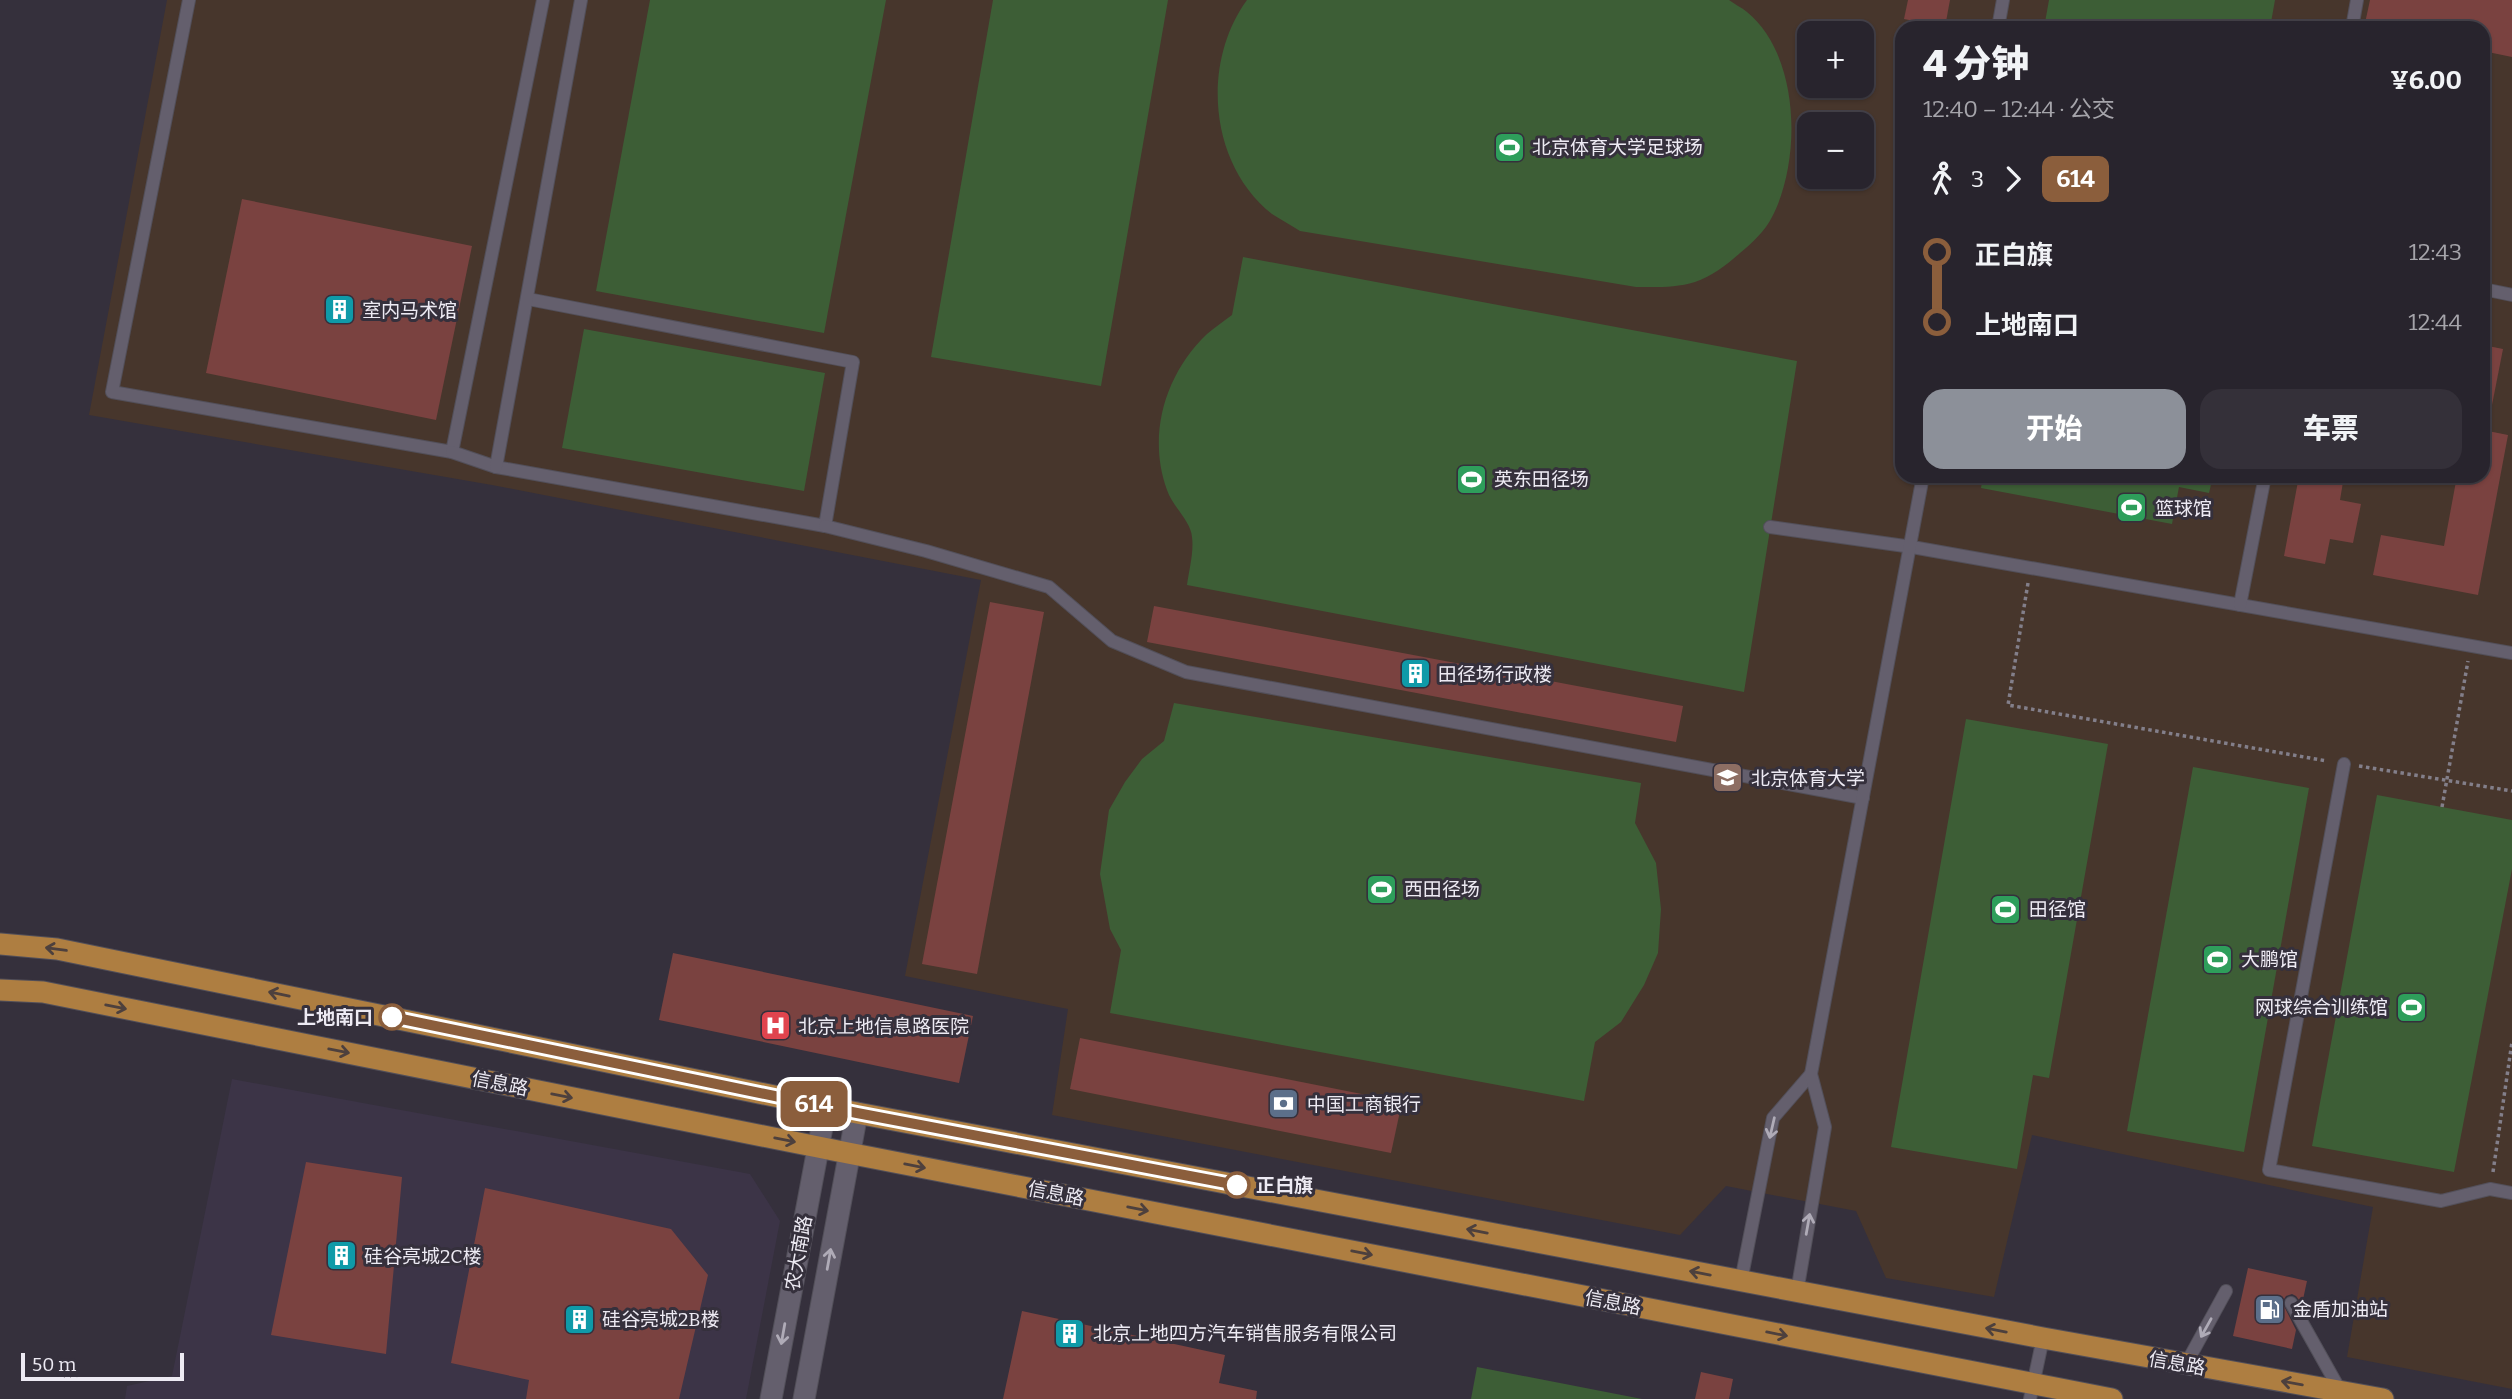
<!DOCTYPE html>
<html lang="zh">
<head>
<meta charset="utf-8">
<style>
	:root { --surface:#28242d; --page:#343039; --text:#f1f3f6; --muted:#a5a4aa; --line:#444149; --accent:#8c9099 }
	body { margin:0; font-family:Bitter,"Noto Sans SC",serif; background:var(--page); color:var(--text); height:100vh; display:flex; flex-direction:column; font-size:26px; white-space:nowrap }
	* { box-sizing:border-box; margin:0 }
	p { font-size:23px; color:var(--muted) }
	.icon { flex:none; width:38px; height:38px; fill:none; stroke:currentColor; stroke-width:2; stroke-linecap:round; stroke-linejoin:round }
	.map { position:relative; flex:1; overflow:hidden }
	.details { position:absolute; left:1895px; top:21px; width:595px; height:462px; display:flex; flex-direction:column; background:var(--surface); border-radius:21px; box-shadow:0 2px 5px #0004,0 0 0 2px var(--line) }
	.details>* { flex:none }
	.badge { padding:0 14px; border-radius:10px; font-size:24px; line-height:46px }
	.controls { position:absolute; left:1797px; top:21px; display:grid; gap:14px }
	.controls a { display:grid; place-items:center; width:77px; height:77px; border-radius:14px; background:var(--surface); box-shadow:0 2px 5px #0004,0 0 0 2px var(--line); font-size:35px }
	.scale { position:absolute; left:21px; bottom:18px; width:163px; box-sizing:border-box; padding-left:7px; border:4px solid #edeaf3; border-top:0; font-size:19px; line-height:24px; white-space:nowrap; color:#edeaf3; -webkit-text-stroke:5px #35303c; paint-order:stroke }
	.map>.badge { position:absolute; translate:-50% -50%; box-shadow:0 0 0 4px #fff }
	.legs { display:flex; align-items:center; gap:10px; height:77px; padding:0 28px; font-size:23px }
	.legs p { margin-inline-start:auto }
	.overview { display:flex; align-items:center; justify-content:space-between; height:119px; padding:0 28px }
	h1 { font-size:38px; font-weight:800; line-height:52px }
	.action { display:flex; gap:14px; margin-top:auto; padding:14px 28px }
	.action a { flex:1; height:80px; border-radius:21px; background:var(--accent); color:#fff; font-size:28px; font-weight:800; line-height:80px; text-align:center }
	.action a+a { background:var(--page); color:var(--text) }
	ul { padding:0 28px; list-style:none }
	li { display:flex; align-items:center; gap:24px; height:70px; font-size:26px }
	li i { display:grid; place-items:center; width:10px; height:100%; margin:0 9px; background:currentColor }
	li i::after { content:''; width:18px; height:18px; margin:-9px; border:5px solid; border-radius:50%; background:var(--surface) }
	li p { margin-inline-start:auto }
	li:first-child i { background:linear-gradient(#0000 50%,currentColor 0) }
	li:last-child i { background:linear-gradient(currentColor 50%,#0000 0) }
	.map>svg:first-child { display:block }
</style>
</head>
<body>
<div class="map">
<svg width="2512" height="1399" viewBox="0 0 2512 1399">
	<rect width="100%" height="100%" fill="#35303c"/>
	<polygon fill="#3c3447" points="232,1079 750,1174 780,1221 746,1399 125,1399 127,1386 172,1376"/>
	<path fill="#47362c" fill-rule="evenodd" d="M167,0H2512V1389L2347,1357L2373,1207L2032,1135L1994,1297L1886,1278L1856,1211L1726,1186L1680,1235L1052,1115L1068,1009L905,976L981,580L492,485L89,415ZM1902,28H2483V476H1902ZM1810,33H1862V86H1810ZM1810,124H1862V177H1810Z"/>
	<g fill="#3d5e36">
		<polygon points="650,0 886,0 824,333 596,291"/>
		<polygon points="993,0 1168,0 1101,386 931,357"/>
		<path d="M1247,0H1729C1734,4 1741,7 1747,12C1800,55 1802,160 1772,217C1765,231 1752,243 1740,253C1728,264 1711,277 1695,282C1676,288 1656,287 1636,287L1300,231C1291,225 1281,220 1272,214C1209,164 1201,63 1247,0Z"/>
		<polygon points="2049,0 2275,0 2270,28 2044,28"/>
		<path d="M1243,257L1797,361L1744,692L1187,585C1189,570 1194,552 1192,537C1191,521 1172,506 1167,490C1147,435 1165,374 1207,334C1215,327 1224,321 1232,315Z"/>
		<polygon points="584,329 825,373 804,491 562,448"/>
		<polygon points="1983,476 2213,476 2209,493 2179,487 2172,524 1981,488"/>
		<polygon points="1174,703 1641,783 1635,823 1656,863 1661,909 1658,953 1644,985 1621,1022 1595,1042 1584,1101 1110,1013 1121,950 1110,929 1100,874 1109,810 1125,782 1142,759 1164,741"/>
		<polygon points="1966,719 2108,744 2049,1078 2033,1075 2017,1169 1891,1147"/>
		<polygon points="2193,767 2309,788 2244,1152 2127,1131"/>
		<polygon points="2377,795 2512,820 2512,869 2454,1172 2312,1146"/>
		<polygon points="1477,1367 1642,1399 1471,1399"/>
	</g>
	<g fill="#7a4240">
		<polygon points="1908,0 1950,0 1945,27 1904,19"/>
		<polygon points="2370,0 2512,0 2512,57 2483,51 2483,28 2364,28"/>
		<polygon points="242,199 472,246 436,420 206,373"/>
		<polygon points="2483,345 2503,349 2492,405 2483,404"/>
		<polygon points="2483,430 2508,435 2478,595 2373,575 2381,535 2444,546 2457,476 2483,476"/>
		<polygon points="2299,476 2344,476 2340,500 2361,504 2353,543 2330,539 2325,564 2284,556"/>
		<polygon points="990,602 1044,612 977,974 922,964"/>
		<polygon points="1154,606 1683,706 1676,742 1147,642"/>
		<polygon points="673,953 973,1016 959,1083 659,1020"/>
		<polygon points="1080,1038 1402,1102 1391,1153 1070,1089"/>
		<polygon points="306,1162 402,1177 386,1354 271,1335"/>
		<polygon points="485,1188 671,1229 708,1275 679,1399 526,1399 529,1380 451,1363"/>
		<polygon points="2248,1268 2307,1281 2302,1304 2296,1296 2292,1294 2286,1296 2282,1302 2296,1330 2292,1349 2233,1336"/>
		<polygon points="1022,1311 1225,1355 1219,1383 1257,1391 1256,1399 1003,1399"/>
		<polygon points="1701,1372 1733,1379 1729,1399 1695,1399"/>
	</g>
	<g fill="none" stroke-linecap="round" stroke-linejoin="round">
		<defs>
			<g id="service">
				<polyline points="189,0 112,392 452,452 543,0"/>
				<polyline points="1998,28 2003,0"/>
				<polyline points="2352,28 2357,0"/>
				<polyline points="2483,289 2512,295"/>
				<polyline points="452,452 496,467 825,526 853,362 528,299"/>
				<polyline points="496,467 581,0"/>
				<polyline points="825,526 926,551 1049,587 1112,641 1186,672 1863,798"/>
				<polyline points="1770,527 1912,547 2512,653"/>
				<polyline points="2240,605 2265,476"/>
				<polyline points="2344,764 2269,1170 2441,1201 2490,1189 2512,1193"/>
				<polyline points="1741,1281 1773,1118 1811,1074"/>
				<polyline points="1797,1292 1825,1127 1811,1074 1923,476"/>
				<polyline points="2291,1303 2341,1392"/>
				<polyline points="2186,1364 2226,1291"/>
				<polyline points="2030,1399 2043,1338"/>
			</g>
			<g id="secondary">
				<polyline points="771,1399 826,1106"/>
				<polyline points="804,1399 857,1113"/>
			</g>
			<g id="primary">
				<polyline points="0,944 57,949 857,1113 2043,1338 2383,1399"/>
				<polyline points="0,990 43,992 848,1153 2112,1399"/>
			</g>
		</defs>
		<use href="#service" stroke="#524f59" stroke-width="14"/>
		<use href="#secondary" stroke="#524f59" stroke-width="23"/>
		<use href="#primary" stroke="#524f59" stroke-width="23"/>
		<g stroke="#837f8a" stroke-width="3.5" stroke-dasharray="3.5 3.5" stroke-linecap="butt">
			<polyline points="2028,583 2008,705 2327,761"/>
			<polyline points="2359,766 2512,791"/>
			<polyline points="2442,807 2468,661"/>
			<polyline points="2493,1172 2512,1042"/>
		</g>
		<use href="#service" stroke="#645f6d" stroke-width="12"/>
		<use href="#secondary" stroke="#645f6d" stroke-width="21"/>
		<use href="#primary" stroke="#ae7e41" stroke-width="21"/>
	</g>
	<defs><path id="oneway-shaft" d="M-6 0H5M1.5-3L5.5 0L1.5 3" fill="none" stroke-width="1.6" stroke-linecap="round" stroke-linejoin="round" transform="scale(1.75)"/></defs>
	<g stroke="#4d403d">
		<use href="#oneway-shaft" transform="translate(56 949) rotate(-172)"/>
		<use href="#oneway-shaft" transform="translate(279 994) rotate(-168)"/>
		<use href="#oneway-shaft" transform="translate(116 1007) rotate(11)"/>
		<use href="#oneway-shaft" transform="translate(339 1051) rotate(11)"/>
		<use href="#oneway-shaft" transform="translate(562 1096) rotate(11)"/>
		<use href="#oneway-shaft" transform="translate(785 1140) rotate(11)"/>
		<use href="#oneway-shaft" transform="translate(915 1166) rotate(11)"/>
		<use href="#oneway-shaft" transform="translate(1138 1209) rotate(11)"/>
		<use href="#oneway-shaft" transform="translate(1477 1231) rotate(-169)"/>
		<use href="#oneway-shaft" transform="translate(1362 1253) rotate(11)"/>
		<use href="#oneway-shaft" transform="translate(1700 1273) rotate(-169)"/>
		<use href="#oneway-shaft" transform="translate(1996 1330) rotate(-169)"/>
		<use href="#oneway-shaft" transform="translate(1777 1334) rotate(11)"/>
		<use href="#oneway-shaft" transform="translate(2292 1383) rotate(-170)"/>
	</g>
	<g stroke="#afabb7">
		<use href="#oneway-shaft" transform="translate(1772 1128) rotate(103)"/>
		<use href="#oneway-shaft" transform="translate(1808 1224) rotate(-80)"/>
		<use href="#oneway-shaft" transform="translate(829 1259) rotate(-80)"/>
		<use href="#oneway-shaft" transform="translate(2206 1328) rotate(119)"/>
		<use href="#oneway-shaft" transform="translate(783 1334) rotate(100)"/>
	</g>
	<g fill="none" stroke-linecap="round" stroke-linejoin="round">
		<defs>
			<polyline id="line-1" points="392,1017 857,1113 1237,1185"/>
		</defs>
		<use href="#line-1" stroke="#fff" stroke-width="16"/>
		<use href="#line-1" stroke="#8b5e3c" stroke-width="10"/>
	</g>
	<defs>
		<symbol id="stadium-square" viewBox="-11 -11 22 22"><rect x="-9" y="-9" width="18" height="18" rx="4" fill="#2e9e5b" stroke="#35303c"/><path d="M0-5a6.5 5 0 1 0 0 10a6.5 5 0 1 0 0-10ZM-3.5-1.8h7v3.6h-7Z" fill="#fff"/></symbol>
		<symbol id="building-square" viewBox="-11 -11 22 22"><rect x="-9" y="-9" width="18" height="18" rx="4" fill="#0f9aa8" stroke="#35303c"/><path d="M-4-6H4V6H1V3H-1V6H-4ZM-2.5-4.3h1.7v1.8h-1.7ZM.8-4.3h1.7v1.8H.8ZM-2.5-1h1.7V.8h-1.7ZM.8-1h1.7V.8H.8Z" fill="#fff"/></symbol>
		<symbol id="university-square" viewBox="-11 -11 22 22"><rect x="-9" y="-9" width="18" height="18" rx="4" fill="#8d6e63" stroke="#35303c"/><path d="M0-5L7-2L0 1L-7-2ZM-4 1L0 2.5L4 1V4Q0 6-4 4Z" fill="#fff"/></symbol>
		<symbol id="hospital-square" viewBox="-11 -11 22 22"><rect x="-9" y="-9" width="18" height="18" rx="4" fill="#e0444e" stroke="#35303c"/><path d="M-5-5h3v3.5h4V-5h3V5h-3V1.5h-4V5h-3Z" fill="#fff"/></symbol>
		<symbol id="bank-square" viewBox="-11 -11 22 22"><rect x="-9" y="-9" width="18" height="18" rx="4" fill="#5c6f8a" stroke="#35303c"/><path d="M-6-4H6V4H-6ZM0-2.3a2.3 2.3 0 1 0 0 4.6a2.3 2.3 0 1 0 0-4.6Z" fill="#fff"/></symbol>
		<symbol id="fuel-square" viewBox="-11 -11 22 22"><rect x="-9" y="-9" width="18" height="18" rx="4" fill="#5c6f8a" stroke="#35303c"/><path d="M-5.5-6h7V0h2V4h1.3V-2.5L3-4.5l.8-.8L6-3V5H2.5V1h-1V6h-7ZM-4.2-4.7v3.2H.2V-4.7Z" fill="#fff"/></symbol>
	</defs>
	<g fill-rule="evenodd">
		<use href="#stadium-square" x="1492" y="130" width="35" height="35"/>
		<use href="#building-square" x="322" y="292" width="35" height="35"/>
		<use href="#stadium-square" x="1454" y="462" width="35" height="35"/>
		<use href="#stadium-square" x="2114" y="490" width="35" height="35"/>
		<use href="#building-square" x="1398" y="656" width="35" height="35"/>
		<use href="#university-square" x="1710" y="760" width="35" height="35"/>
		<use href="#stadium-square" x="1364" y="872" width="35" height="35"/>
		<use href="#stadium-square" x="1988" y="892" width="35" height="35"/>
		<use href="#stadium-square" x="2200" y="942" width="35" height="35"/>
		<use href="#stadium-square" x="2394" y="990" width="35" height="35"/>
		<use href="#hospital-square" x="758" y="1008" width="35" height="35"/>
		<use href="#bank-square" x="1266" y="1086" width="35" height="35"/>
		<use href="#building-square" x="324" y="1238" width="35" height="35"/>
		<use href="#fuel-square" x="2252" y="1292" width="35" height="35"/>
		<use href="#building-square" x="562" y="1302" width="35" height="35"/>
		<use href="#building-square" x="1052" y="1316" width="35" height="35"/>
	</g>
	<g fill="#fff" stroke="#8b5e3c" stroke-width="3.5">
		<circle cx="392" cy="1017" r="12"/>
		<circle cx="1237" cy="1185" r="12"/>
	</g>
	<g text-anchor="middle" stroke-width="6" stroke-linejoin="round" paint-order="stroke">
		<g font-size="19" fill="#edeaf3" stroke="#35303c" text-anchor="start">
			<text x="1532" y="154">北京体育大学足球场</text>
			<text x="362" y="317">室内马术馆</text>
			<text x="1494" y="486">英东田径场</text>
			<text x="2155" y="515">篮球馆</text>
			<text x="1438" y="681">田径场行政楼</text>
			<text x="1751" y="785">北京体育大学</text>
			<text x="1404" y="896">西田径场</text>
			<text x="2029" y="916">田径馆</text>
			<text x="2241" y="966">大鹏馆</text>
			<text x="2388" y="1014" text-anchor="end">网球综合训练馆</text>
			<text x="798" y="1033">北京上地信息路医院</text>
			<text x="1307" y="1111">中国工商银行</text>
			<text x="364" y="1263">硅谷亮城2C楼</text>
			<text x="2293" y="1316">金盾加油站</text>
			<text x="602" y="1326">硅谷亮城2B楼</text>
			<text x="1093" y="1340">北京上地四方汽车销售服务有限公司</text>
		</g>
		<g font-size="19" font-weight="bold" fill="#edeaf3" stroke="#35303c" text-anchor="end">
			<text x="373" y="1024">上地南口</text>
			<text x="1256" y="1192" text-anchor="start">正白旗</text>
		</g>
		<g font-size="19" fill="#edeaf3" stroke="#35303c">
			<text transform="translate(500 1083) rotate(11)" y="7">信息路</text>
			<text transform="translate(1056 1193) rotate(11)" y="7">信息路</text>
			<text transform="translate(798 1253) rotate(-80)" y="7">农大南路</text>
			<text transform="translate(1613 1302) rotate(11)" y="7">信息路</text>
			<text transform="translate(2177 1363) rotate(10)" y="7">信息路</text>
		</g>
	</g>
</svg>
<div class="controls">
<a>+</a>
<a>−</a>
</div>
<div class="scale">50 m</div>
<b class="badge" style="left:814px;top:1104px;background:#8b5e3c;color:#fff">614</b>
<section class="details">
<div class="overview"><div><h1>4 分钟</h1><p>12:40 – 12:44 · 公交</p></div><b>¥6.00</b></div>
<div class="legs"><svg class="icon" aria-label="walk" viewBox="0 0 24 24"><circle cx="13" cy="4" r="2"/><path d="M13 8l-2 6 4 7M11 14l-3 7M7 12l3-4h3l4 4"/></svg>3<svg class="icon" aria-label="forward" viewBox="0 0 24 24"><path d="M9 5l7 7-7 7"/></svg><b class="badge" style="background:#8b5e3c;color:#fff">614</b></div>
<ul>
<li><i style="color:#8b5e3c"></i><b>正白旗</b><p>12:43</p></li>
<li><i style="color:#8b5e3c"></i><b>上地南口</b><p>12:44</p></li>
</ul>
<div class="action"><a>开始</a><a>车票</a></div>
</section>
</div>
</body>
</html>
